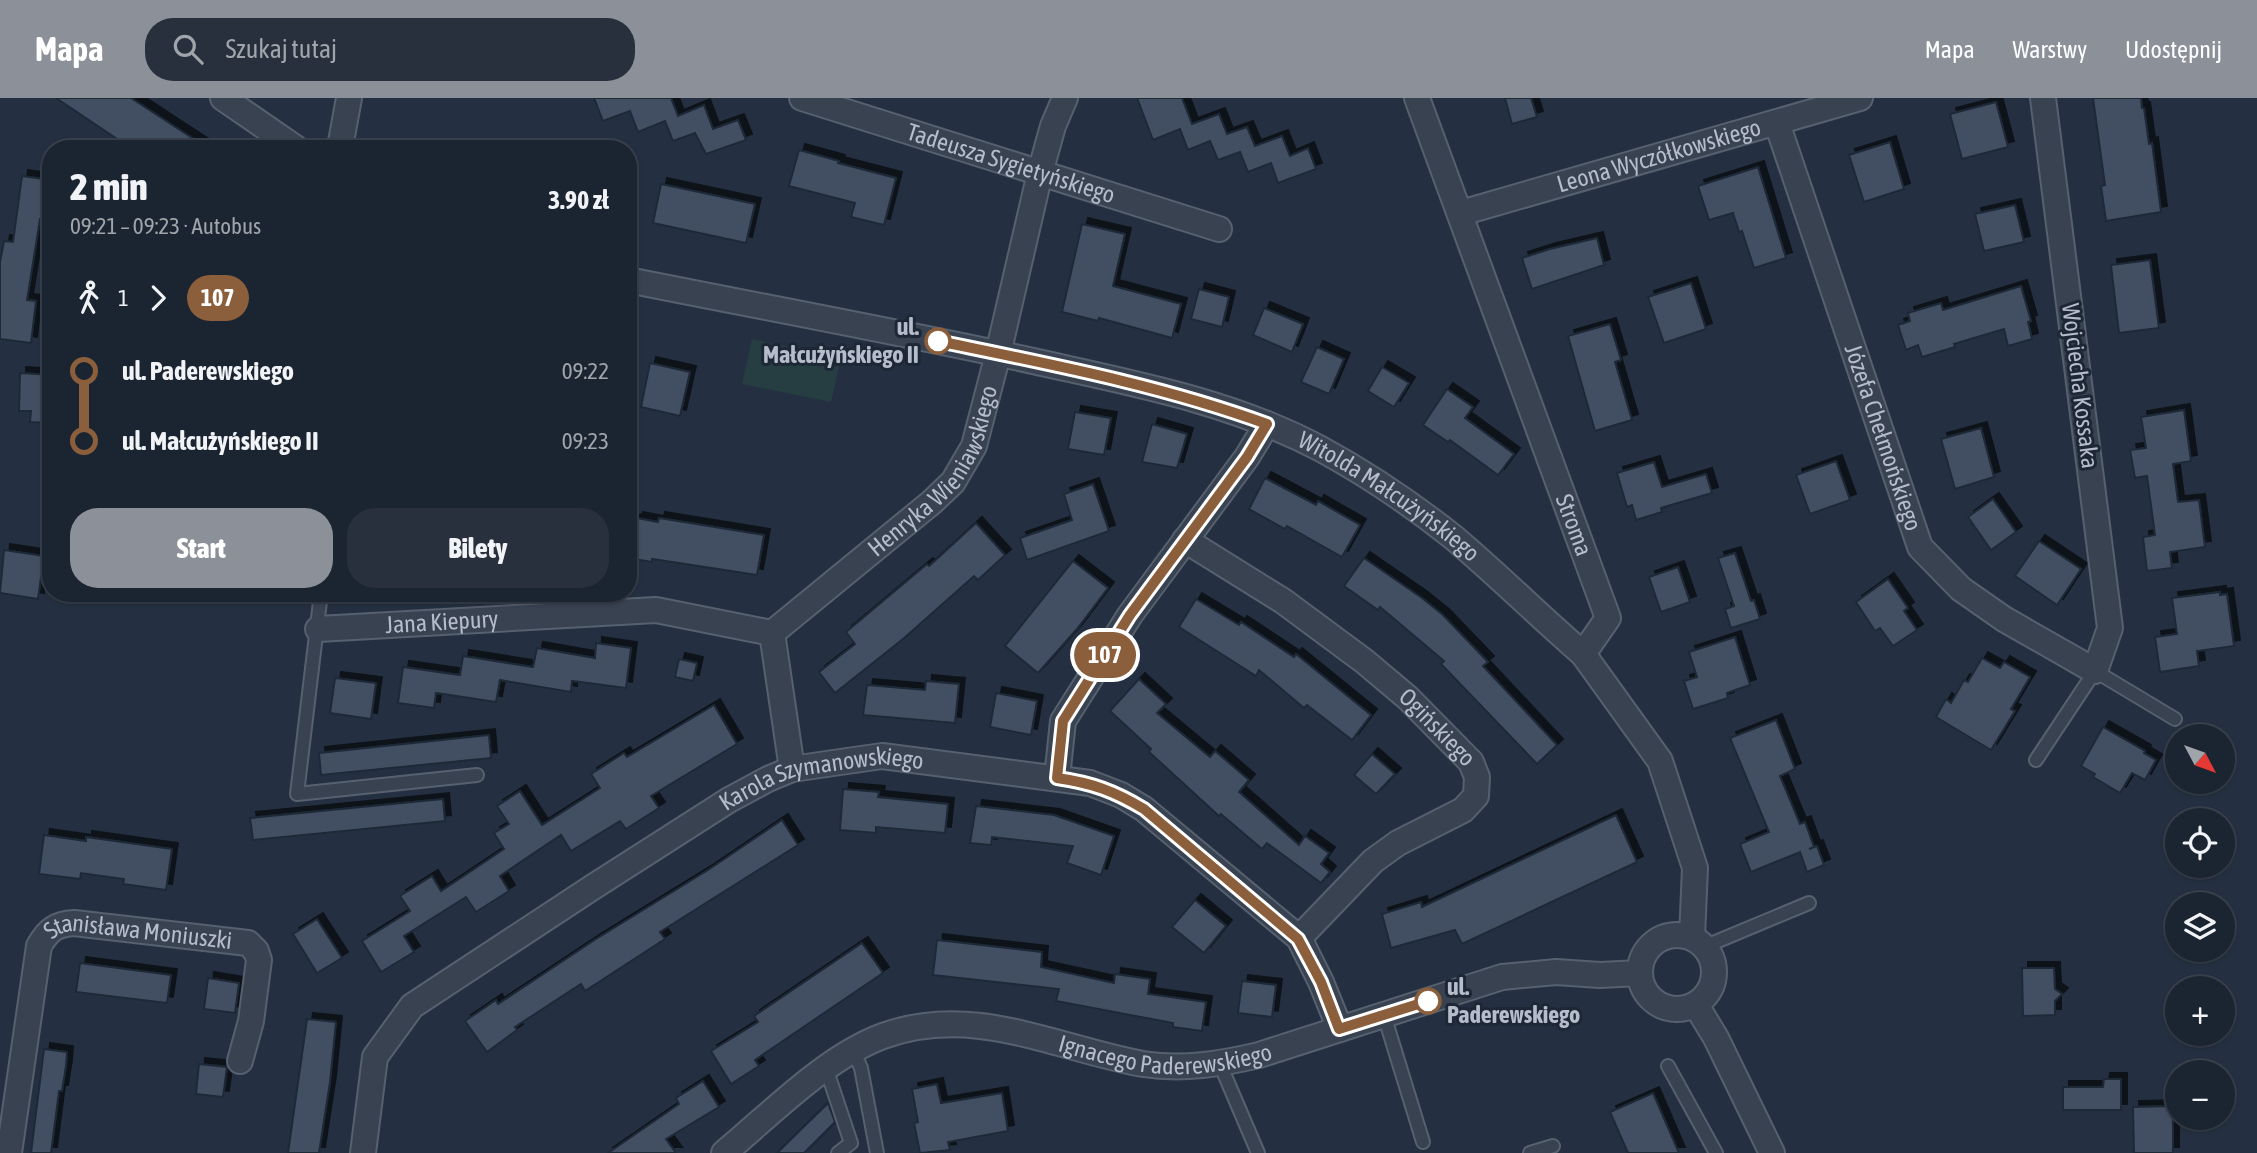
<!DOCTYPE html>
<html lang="pl">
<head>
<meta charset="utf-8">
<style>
	:root { --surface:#1b2431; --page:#28303d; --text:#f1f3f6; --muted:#a0a4ab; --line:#39414d; --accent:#8c9099 }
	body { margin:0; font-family:"Asap Condensed",sans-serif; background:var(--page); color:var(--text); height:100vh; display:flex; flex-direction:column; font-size:26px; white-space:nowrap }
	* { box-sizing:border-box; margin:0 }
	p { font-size:23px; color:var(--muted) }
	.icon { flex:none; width:38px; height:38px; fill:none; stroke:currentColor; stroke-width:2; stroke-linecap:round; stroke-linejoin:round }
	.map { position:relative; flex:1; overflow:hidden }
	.side { position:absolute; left:42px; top:42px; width:595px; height:462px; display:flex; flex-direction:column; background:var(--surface); border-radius:28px; box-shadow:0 2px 5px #0004,0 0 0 2px var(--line) }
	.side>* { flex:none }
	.badge { padding:0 14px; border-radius:23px; font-size:24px; line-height:46px }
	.needle { width:46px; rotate:131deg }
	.buttons { position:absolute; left:2165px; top:626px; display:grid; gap:14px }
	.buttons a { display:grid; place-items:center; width:70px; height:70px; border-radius:50%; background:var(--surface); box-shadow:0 2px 5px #0004,0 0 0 2px var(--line); font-size:35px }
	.map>.badge { position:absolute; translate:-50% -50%; box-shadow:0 0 0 4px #fff }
	.legs { display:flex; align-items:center; gap:10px; height:77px; padding:0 28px; font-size:23px }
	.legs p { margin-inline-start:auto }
	.summary { display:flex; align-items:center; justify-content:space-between; height:119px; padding:0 28px }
	h1 { font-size:38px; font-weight:800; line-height:52px }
	.cta { display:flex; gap:14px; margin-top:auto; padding:14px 28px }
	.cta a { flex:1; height:80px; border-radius:28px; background:var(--accent); color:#fff; font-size:28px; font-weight:800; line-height:80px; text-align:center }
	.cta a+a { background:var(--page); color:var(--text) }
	ul { padding:0 28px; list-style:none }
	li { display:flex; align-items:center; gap:24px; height:70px; font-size:26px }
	li i { display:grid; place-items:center; width:10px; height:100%; margin:0 9px; background:currentColor }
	li i::after { content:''; width:18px; height:18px; margin:-9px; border:5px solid; border-radius:50%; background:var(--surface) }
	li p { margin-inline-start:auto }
	li:first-child i { background:linear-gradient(#0000 50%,currentColor 0) }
	li:last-child i { background:linear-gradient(currentColor 50%,#0000 0) }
	header { display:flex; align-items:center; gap:42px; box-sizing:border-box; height:98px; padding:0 35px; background:var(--accent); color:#fff }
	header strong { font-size:33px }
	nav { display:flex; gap:38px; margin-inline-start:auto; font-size:24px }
	.search { width:490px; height:63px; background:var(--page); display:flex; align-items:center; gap:18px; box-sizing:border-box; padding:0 24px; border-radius:28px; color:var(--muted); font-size:26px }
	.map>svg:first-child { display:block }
</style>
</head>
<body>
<header>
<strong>Mapa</strong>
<div class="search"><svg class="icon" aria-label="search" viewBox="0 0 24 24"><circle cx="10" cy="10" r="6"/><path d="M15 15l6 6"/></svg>Szukaj tutaj</div>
<nav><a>Mapa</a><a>Warstwy</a><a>Udostępnij</a></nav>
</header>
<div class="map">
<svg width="2257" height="1055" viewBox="0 0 2257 1055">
	<defs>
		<filter id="shadow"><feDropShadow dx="6" dy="-6" stdDeviation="0" flood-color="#0009"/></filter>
	</defs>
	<rect width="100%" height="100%" fill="#243041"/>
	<polygon fill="#263e42" points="752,241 841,260 831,304 742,286"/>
	<g fill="#434f63" stroke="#1f2938" stroke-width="2" filter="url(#shadow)">
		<polygon points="56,0 131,0 209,51 132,51"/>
		<polygon points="594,0 671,0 678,18 704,7 713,31 738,22 746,42 706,56 695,35 673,43 665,23 638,34 630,13 603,23"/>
		<polygon points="1137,0 1182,0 1192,26 1219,16 1227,36 1247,29 1255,48 1282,38 1290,58 1308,50 1316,71 1278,85 1271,65 1248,74 1240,54 1218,62 1210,43 1188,52 1180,31 1153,42"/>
		<polygon points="1505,0 1531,0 1537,19 1512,26"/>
		<polygon points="2093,0 2141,0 2142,10 2144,10 2149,46 2152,45 2161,114 2106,123 2101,88 2105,87"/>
		<polygon points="1996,4 2008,49 1962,61 1950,16"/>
		<polygon points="1890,44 1904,91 1864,104 1849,57"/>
		<polygon points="799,52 839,63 838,65 896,80 884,127 851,119 855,105 789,88"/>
		<polygon points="1758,69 1786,160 1754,170 1742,133 1739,134 1733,115 1709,122 1698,88"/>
		<polygon points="22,78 51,82 51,122 40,121 27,202 36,203 31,245 0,241 0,164 4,143 13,144"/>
		<polygon points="661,86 755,106 746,145 653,125"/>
		<polygon points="2015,107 2024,144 1984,153 1975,116"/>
		<polygon points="1082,126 1125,136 1113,188 1181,206 1172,240 1099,220 1098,223 1062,214"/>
		<polygon points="1597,140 1604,167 1532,191 1522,160 1550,151"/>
		<polygon points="2150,162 2159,230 2119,235 2111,167"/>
		<polygon points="1691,185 1706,231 1664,245 1648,199"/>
		<polygon points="2021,188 2031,223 2028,224 2032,241 2008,248 2004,231 1954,246 1955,249 1922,259 1918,247 1906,252 1898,227 1910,223 1908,215 1941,205 1943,212"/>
		<polygon points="1199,191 1229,199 1222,229 1191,221"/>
		<polygon points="1264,210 1303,226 1292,254 1253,237"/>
		<polygon points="1610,226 1621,262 1615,264 1632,322 1595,333 1568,238"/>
		<polygon points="1317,249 1344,261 1329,296 1301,284"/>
		<polygon points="650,265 690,274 680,318 641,309"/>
		<polygon points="1382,269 1409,285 1394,309 1368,293"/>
		<polygon points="20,275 51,277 51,325 30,324 31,313 19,313"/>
		<polygon points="1447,291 1473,309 1465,320 1514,356 1498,377 1450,342 1448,344 1423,327"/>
		<polygon points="2184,312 2191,363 2173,366 2178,404 2199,402 2205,449 2170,454 2172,470 2147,473 2143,439 2155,437 2147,378 2135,380 2130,352 2146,350 2141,319"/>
		<polygon points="1075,314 1111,320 1104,357 1068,351"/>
		<polygon points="1152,326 1187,336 1177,370 1142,364"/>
		<polygon points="1981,330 1994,379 1955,391 1941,341"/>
		<polygon points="1836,363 1850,402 1810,416 1796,377"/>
		<polygon points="1654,364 1662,389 1706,376 1712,395 1661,410 1662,414 1636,422 1632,407 1627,409 1617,375"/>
		<polygon points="1265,380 1316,407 1318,403 1360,427 1342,459 1287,428 1285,431 1249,411"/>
		<polygon points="1093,386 1109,433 1027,462 1020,440 1072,422 1064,396"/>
		<polygon points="1993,401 2016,434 1991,452 1968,419"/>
		<polygon points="637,420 658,424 659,420 764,437 757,477 652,461 652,464 628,460 628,421 636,423"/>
		<polygon points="976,425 1005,457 978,482 974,478 903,541 835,595 819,574 855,546 846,534 927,466 929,468"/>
		<polygon points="2039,443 2081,471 2057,507 2015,478"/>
		<polygon points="4,452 44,458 38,501 0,495"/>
		<polygon points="1735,455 1751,503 1754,502 1760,521 1731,530 1725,511 1734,508 1718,460"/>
		<polygon points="1364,460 1422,500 1443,517 1488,564 1483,568 1557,647 1537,666 1441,566 1444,563 1380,509 1378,512 1344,488"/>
		<polygon points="1073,463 1108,490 1077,531 1038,575 1005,548"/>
		<polygon points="1678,469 1690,504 1661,514 1649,479"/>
		<polygon points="1888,481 1908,510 1904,513 1917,532 1893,548 1880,530 1875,533 1856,504"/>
		<polygon points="2220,494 2220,497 2227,496 2234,548 2197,553 2199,568 2160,574 2155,539 2177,536 2172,500"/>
		<polygon points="1196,501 1239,527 1241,524 1294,559 1296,556 1371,617 1352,642 1307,607 1304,610 1259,572 1256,578 1179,529"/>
		<polygon points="1735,539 1750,587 1727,595 1728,600 1693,611 1684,583 1697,579 1689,554"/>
		<polygon points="596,545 631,550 626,590 572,583 571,594 500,582 496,604 436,595 434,610 398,605 403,569 460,577 463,558 533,569 537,550 595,560"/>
		<polygon points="1982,560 2000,570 2004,564 2030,579 2011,611 2015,613 1991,652 1936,619 1946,601 1951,605 1964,582 1968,584"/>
		<polygon points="679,561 697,565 693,583 675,579"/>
		<polygon points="335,580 376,585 371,621 330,615"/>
		<polygon points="1139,581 1166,606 1157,615 1210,659 1215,653 1249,682 1239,694 1299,747 1305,738 1329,755 1321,766 1330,774 1321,785 1267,745 1262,751 1221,716 1219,718 1149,654 1151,651 1110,613"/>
		<polygon points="926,583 959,586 955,625 863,617 867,587 925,592"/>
		<polygon points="996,595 1037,603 1031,637 990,629"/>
		<polygon points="714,607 737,646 651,698 659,710 626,731 620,723 571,753 561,737 500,778 509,793 476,814 466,799 404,838 414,854 381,874 362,843 410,813 400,798 432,778 441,793 504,751 494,735 509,726 497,708 520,693 542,727 600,690 591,676 624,655 627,659"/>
		<polygon points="1776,622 1795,671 1780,678 1800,726 1805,724 1814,749 1809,751 1817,748 1824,767 1807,774 1800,754 1751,774 1740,746 1769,734 1730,640"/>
		<polygon points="2103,629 2145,653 2144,655 2156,662 2145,682 2132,675 2120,695 2093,679 2095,676 2081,668"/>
		<polygon points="489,637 491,660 321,677 319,655"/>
		<polygon points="1372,656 1395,676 1376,696 1354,677"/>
		<polygon points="843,691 879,694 878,699 948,706 945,735 876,729 876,735 840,732"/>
		<polygon points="443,701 445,723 253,742 250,720"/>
		<polygon points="976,708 1054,717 1114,738 1101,777 1067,765 1073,748 992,739 991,747 970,745"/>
		<polygon points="1616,717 1637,764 1462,846 1455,832 1391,850 1382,816 1421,804 1422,809"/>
		<polygon points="782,722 798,747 660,834 665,841 585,893 581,886 515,929 517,932 487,954 465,923 496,902 498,906 596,841 708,772"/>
		<polygon points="44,737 86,743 86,739 172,751 166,792 123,786 124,781 81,775 80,781 39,776"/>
		<polygon points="1195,802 1226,828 1204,855 1172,829"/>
		<polygon points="317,821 342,860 317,875 293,836"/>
		<polygon points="937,842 1042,854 1041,869 1114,885 1115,876 1150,881 1148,896 1206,904 1202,933 1173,929 1173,925 1056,903 1059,891 933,877"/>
		<polygon points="862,845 883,875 755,962 759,968 731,986 711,953 758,924 754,918"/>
		<polygon points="80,865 171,877 167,905 76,894"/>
		<polygon points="2022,870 2054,870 2055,891 2062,896 2055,903 2055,917 2023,918"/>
		<polygon points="208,880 239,885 235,915 204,911"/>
		<polygon points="1242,883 1276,887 1272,919 1238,915"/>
		<polygon points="307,921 336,924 330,984 319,1055 288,1055"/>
		<polygon points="44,951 67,954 66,968 62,993 59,993 51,1055 31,1055"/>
		<polygon points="199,966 227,969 223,999 196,996"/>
		<polygon points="2104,981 2121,981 2121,1012 2063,1012 2063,989 2103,989"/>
		<polygon points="703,983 719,1009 666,1041 676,1055 608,1055 679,1006 676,1000"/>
		<polygon points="937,986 941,1005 1002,995 1008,1033 948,1044 950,1052 920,1055 914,1025 918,1024 912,991"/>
		<polygon points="1653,995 1679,1055 1628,1055 1610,1014"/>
		<polygon points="828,1005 835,1024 804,1055 777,1055"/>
		<polygon points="2173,1008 2173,1055 2134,1055 2133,1009"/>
	</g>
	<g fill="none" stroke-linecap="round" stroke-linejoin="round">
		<defs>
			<g id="lane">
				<polyline points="321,495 297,696 477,677"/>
				<polyline points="2036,662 2095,573 2175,621"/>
				<polyline points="1706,848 1809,805"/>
				<polyline points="1384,917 1423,1044"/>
				<polyline points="853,952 861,970 877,1055"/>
				<polyline points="1220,966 1258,1055"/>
				<polyline points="1668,968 1716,1055"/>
				<polyline points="826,970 851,1045 838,1055"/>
				<polyline points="1530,1055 1553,1048"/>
			</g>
			<g id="street">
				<polyline points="223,0 297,51"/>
				<path id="s1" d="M802,0L1219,131"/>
				<path id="s2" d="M1417,0L1608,520L1583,556L1660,663L1695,770L1692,839"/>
				<path id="s3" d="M1777,25L1920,449L1961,491L2004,521L2095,573L2110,530L2043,0"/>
				<polyline points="337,51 341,44 349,0"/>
				<path id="s4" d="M1461,115L1860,0"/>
				<path id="s5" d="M628,182C763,209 899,234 1033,263C1131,285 1231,303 1321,351C1365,375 1414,408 1453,439C1497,476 1539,518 1583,556"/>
				<path id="s6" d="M1185,442L1283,503L1364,563L1408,600L1471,664L1477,679L1476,698L1463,712L1398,745L1373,763L1299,840"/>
				<path id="s7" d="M318,531L656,512L772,535"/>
				<path id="s8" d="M772,535L932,404L953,384L974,348L998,256L1040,75L1053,28L1065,0"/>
				<polyline points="772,535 792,671"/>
				<polyline points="1057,680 1063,623 1130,517 1247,359 1267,326"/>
				<circle cx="1677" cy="874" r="37"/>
				<polyline points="1696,907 1716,940 1772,1055"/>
				<path id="s9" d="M9,1055L39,848C48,832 56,826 74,825L248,845L256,853L259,862L251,923L240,963"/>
				<path id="s10" d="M363,1055L375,959L412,908L593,789L729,702L768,681L792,671L882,658L1090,685L1121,697L1144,711L1299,840L1321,884L1340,931"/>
				<path id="s11" d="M724,1055C771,1016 826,959 883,938C973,905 1055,950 1143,966C1183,972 1221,966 1259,957L1502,879L1556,874L1600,877L1640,875"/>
			</g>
		</defs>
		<use href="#lane" stroke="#56606e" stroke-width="16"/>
		<use href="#street" stroke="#56606e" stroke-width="28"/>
		<use href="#lane" stroke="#384251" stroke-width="12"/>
		<use href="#street" stroke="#384251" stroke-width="24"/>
	</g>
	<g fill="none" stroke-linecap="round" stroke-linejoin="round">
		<defs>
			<path id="line-1" d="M938,243C1049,266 1160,287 1267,326L1247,359L1130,517L1063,623L1057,680C1092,685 1114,693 1144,711L1298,841L1321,884L1339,931L1428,903"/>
		</defs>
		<use href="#line-1" stroke="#fff" stroke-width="16"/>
		<use href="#line-1" stroke="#8b5e3c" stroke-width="10"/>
	</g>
	<g fill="#fff" stroke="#8b5e3c" stroke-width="3.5">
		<circle cx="938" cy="243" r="12"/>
		<circle cx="1428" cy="903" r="12"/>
	</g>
	<g text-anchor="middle" stroke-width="6" stroke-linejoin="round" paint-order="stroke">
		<g font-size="24" fill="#b5bdcb" stroke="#1d2736">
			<text dy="8" stroke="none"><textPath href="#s4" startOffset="206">Leona Wyczółkowskiego</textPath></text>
			<text dy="8" stroke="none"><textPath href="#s1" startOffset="219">Tadeusza Sygietyńskiego</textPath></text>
			<text transform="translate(2080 288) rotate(83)" y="8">Wojciecha Kossaka</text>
			<text dy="8" stroke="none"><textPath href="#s3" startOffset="332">Józefa Chełmońskiego</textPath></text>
			<text dy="8" stroke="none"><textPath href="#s8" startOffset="234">Henryka Wieniawskiego</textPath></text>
			<text dy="8" stroke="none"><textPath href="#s5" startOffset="798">Witolda Małcużyńskiego</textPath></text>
			<text dy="8" stroke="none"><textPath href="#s2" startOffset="455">Stroma</textPath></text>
			<text dy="8" stroke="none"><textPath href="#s7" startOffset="124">Jana Kiepury</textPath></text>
			<text dy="8" stroke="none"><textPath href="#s6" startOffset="315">Ogińskiego</textPath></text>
			<text dy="8" stroke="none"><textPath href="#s10" startOffset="635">Karola Szymanowskiego</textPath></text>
			<text dy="8" stroke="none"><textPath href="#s9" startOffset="318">Stanisława Moniuszki</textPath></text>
			<text dy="8" stroke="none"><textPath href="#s11" startOffset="486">Ignacego Paderewskiego</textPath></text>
		</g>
		<g font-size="24" font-weight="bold" fill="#b5bdcb" stroke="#1d2736" text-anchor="end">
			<text x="919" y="237">ul.<tspan x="919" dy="28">Małcużyńskiego II</tspan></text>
			<text x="1447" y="897" text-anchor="start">ul.<tspan x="1447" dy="28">Paderewskiego</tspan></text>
		</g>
	</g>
</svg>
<div class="buttons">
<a><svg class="needle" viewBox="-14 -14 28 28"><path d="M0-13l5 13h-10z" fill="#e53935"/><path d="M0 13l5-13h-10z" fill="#a0a4ab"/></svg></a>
<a><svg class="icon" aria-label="locate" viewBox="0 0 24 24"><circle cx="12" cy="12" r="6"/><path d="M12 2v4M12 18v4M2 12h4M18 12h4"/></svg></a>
<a><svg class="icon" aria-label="layers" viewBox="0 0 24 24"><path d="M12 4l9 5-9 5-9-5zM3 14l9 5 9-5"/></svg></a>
<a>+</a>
<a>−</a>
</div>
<b class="badge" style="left:1105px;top:557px;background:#8b5e3c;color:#fff">107</b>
<section class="side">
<div class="summary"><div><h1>2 min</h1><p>09:21 – 09:23 · Autobus</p></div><b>3.90 zł</b></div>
<div class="legs"><svg class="icon" aria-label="walk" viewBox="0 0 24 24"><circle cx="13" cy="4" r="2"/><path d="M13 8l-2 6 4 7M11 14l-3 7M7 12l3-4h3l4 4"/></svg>1<svg class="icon" aria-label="forward" viewBox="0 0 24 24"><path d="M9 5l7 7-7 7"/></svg><b class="badge" style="background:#8b5e3c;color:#fff">107</b></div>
<ul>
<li><i style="color:#8b5e3c"></i><b>ul. Paderewskiego</b><p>09:22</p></li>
<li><i style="color:#8b5e3c"></i><b>ul. Małcużyńskiego II</b><p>09:23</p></li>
</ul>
<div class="cta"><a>Start</a><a>Bilety</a></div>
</section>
</div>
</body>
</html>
